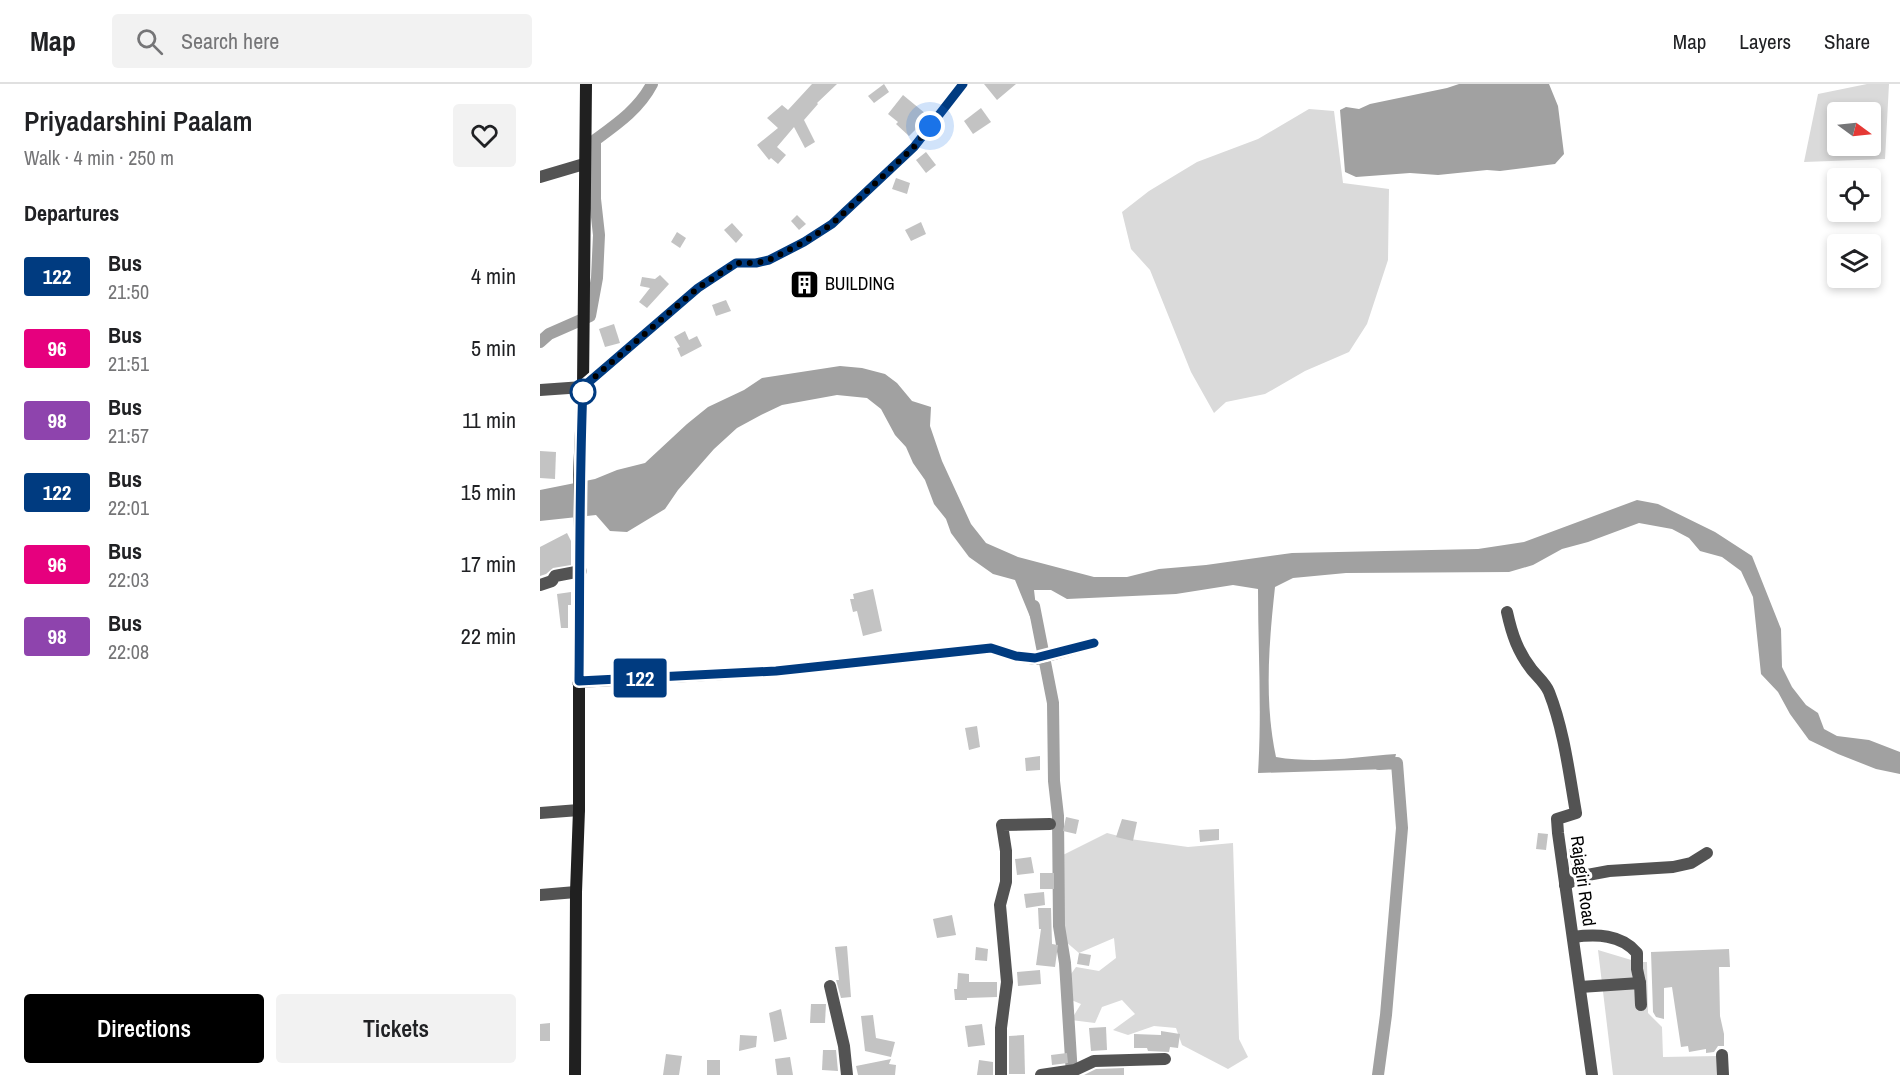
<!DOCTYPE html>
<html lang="en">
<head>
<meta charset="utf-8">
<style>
	:root { --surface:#fff; --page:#f2f2f2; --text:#202124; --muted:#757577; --line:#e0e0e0; --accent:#000 }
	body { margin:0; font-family:"Archivo Narrow",sans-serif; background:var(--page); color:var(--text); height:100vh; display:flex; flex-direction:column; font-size:22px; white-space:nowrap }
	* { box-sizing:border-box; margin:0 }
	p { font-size:20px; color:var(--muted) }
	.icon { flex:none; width:33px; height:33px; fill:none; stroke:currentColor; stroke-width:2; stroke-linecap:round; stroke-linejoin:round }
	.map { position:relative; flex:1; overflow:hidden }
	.panel { display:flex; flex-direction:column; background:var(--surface); width:540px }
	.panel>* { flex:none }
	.badge { padding:0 12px; border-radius:4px; font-size:21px; line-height:39px }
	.needle { width:39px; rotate:105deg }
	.buttons { position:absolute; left:1287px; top:18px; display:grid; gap:12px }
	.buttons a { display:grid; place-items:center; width:54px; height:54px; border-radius:6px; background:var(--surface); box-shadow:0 3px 9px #0003; font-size:30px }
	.you { position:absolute; width:30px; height:30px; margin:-15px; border:4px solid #fff; border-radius:50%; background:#1a73e8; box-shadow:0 0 0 9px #1a73e833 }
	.map>.badge { position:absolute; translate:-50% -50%; box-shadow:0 0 0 3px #fff }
	h2 { padding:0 24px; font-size:22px; line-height:54px }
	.round { display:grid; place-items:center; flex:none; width:63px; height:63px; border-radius:6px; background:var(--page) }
	.overview { display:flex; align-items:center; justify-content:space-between; height:102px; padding:0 24px }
	h1 { font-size:28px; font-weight:600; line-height:45px }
	.primary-button { display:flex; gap:12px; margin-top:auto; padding:12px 24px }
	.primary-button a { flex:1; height:69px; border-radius:6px; background:var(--accent); color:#fff; font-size:24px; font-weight:600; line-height:69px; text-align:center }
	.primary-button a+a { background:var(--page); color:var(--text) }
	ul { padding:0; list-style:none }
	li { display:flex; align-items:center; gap:18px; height:72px; padding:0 24px }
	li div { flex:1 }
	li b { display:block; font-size:22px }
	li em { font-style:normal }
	li .badge { min-width:66px; font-weight:700; text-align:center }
	header { display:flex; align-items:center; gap:36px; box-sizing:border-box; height:84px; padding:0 30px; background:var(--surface); border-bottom:2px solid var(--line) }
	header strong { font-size:28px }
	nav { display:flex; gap:33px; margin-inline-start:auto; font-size:21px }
	.search { width:420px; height:54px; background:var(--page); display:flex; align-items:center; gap:15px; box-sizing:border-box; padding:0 21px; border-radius:6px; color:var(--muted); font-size:22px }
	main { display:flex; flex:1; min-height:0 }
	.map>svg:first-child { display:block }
</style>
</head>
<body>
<header>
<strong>Map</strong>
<div class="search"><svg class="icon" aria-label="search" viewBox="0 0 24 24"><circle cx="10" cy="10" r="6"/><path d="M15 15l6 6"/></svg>Search here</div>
<nav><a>Map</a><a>Layers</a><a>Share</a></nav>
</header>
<main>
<section class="panel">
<div class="overview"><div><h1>Priyadarshini Paalam</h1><p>Walk · 4 min · 250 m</p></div><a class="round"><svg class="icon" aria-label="heart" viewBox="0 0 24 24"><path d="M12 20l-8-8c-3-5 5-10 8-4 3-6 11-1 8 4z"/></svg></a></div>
<h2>Departures</h2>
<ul>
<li><span class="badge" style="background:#003b80;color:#fff">122</span><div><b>Bus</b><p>21:50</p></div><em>4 min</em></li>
<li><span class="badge" style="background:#e6007e;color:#fff">96</span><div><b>Bus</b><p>21:51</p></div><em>5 min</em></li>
<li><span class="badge" style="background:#8e44ad;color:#fff">98</span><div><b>Bus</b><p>21:57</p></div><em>11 min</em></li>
<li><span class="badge" style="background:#003b80;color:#fff">122</span><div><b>Bus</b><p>22:01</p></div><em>15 min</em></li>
<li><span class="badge" style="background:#e6007e;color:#fff">96</span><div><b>Bus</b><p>22:03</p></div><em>17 min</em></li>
<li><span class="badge" style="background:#8e44ad;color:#fff">98</span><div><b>Bus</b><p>22:08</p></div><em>22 min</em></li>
</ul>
<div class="primary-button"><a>Directions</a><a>Tickets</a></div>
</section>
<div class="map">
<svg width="1360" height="991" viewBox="0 0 1360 991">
	<rect width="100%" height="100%" fill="#fff"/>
	<g fill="#dadada" fill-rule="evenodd">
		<path d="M1327,0H1349L1345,75L1264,78L1278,10ZM1330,28V62H1298V28Z"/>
		<polygon points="769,25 794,27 803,99 849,105 848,176 827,240 809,268 765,287 725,310 686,318 674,329 651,288 610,186 591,165 582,128 609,107 657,78 718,55"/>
		<polygon points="567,749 590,755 648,763 693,759 699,955 708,973 688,985 642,961 636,944 614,942 588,951 573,946 595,930 582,916 562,923 555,939 531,936 541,920 529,915 526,897 536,883 559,887 576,874 574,854 539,869 525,857 521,784 523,771"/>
		<polygon points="1058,866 1098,878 1107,878 1108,929 1122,943 1123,973 1178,972 1181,991 1073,991"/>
	</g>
	<g fill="#a1a1a1">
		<polygon points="919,0 1009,0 1018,22 1024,70 1015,80 960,87 947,86 898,91 870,89 816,93 805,88 800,26 806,23 819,25 830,20 907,4"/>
		<path d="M300,282L322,284L345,290L357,299L372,317L391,323L390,342L402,377L431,440L446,459L478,473L554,493H587L619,485L666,481L752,469L938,465L984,458L1097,416L1118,420L1175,448L1212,472L1241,545L1242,583L1252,603L1266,621L1278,629L1284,645L1297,652L1329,656L1360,668V690L1336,685L1298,670L1269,656L1250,630L1238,608L1221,590L1213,513L1201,487L1182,473L1160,467L1149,454L1132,445L1099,439L1048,458L1022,465L993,481L969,488L806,489L753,494L735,503C729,559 724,617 736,673C776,680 816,673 856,670L854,679L849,685L718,689C722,627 718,566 718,505L693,501L636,510L527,515L511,506H494L500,557L475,496L453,490L429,473L411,449L406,435L394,420L385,396L373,379L366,363L355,351L341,325L327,314L297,311L242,321L221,331L197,344L174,365L138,406L125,425L87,448L70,447L56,431L0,437V406L55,395L77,386L105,379L147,340L168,323L204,306L222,294Z"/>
	</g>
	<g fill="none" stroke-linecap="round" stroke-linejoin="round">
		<g stroke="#a1a1a1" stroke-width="12">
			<path d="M0,258L9,250L50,232L57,194L59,151L55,115V56C77,40 99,25 112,0"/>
			<polyline points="494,522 513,619 514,697 518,732 519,842 525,879 532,991"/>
			<polyline points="838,991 846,931 862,744 857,679 839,680"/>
		</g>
	</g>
	<g fill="#c3c3c3">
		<polygon points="272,0 297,0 277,19 278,20 264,36 275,58 265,64 254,43 237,63 246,71 238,80 231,74 229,76 217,61 238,44 227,34 242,21 248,26"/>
		<polygon points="344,0 349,8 334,19 328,12"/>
		<polygon points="444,0 476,0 457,16"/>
		<polygon points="363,11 386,30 375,41 378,43 369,52 356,40 358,38 348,30"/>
		<polygon points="441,24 451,38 433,50 424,37"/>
		<polygon points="386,68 396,81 386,89 376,76"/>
		<polygon points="356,94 370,99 367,110 352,105"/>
		<polygon points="257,131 266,140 259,146 251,137"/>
		<polygon points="381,138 386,150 371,157 365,146"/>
		<polygon points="192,139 203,151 196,159 184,146"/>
		<polygon points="137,148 146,154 140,164 131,158"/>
		<polygon points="120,191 129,200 107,224 99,218 110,204 100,202 102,193 115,195"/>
		<polygon points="186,216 191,227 176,232 172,221"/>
		<polygon points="74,240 80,259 65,263 59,245"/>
		<polygon points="145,247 149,256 157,252 162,262 141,273 137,264 140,263 134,253"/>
		<polygon points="0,367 16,368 15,395 0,394"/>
		<polygon points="27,449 31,457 31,481 13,484 6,490 0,492 0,463"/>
		<polygon points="333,505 342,547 323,552 317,527 313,528 310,515 314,515 313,510"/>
		<polygon points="31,508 31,521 28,521 28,544 21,544 17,510"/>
		<polygon points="437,642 440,663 429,666 425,644"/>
		<polygon points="500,672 500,686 486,687 485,674"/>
		<polygon points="526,733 539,736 536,750 523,747"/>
		<polygon points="582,735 597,738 593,757 576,753"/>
		<polygon points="679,745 679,756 660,758 659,746"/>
		<polygon points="998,749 1008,750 1006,766 996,765"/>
		<polygon points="1029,765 1039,765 1039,784 1032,788"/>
		<polygon points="491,773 494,789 477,791 475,775"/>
		<rect x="500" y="789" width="14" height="16"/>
		<polygon points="504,808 505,821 486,824 484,810"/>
		<polygon points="498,824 511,824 512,860 518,861 515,883 496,881 501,845 499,845"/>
		<polygon points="412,831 416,851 397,854 393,835"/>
		<polygon points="307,862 311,913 301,914 296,896 299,896 295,863"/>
		<polygon points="436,863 448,865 447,877 435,876"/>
		<polygon points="1189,865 1190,883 1179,883 1180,932 1184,950 1184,962 1178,962 1174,968 1166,969 1166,965 1149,968 1148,962 1141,963 1132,903 1124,904 1124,935 1116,933 1113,928 1111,868"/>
		<polygon points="539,869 551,871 549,882 537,880"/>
		<polygon points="500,886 501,900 478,902 477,888"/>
		<polygon points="418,889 429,890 429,898 457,898 457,913 427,914 427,916 415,916 414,905 417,905"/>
		<polygon points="271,920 286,920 285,939 270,939"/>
		<polygon points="241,925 247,955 234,958 229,929"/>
		<polygon points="333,931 336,954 355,958 351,973 325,967 321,932"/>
		<polygon points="10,939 10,957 0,957 0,940"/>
		<polygon points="442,940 445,961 428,963 425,942"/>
		<polygon points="566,943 567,966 551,967 549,944"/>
		<polygon points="621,947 640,950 638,964 630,963 629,968 608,967 607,964 594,964 594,950 621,951"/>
		<polygon points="200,951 217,952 216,963 199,967"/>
		<polygon points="484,951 485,990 469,990 469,952"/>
		<polygon points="283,966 296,966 298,987 282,986"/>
		<polygon points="527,969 528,979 512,981 511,971"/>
		<polygon points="126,970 142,972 139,991 123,991"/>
		<polygon points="250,973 253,991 237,991 235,975"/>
		<polygon points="351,975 349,980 356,981 355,991 318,991 316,982"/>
		<rect x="167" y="976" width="13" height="15"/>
		<polygon points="439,976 453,978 453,991 437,991"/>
		<polygon points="584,984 584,991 544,991 556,985"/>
	</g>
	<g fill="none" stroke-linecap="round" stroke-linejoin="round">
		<g stroke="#535353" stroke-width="12">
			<polyline points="0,93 44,80"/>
			<polyline points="0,306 43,303 158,204 196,179 216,179 229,176 264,158 292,140 374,63 423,0"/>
			<polyline points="0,501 12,497 15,492 41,487"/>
			<path d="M967,528C972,551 978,568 992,586C998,593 1006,600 1009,608C1024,646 1029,689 1036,729L1017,735L1018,749L1052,991"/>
			<polyline points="38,598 236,587 451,564 476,572 496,575 554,559"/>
			<polyline points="0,729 39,726"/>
			<polyline points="1025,801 1042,792 1069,787 1133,783 1151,779 1167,769"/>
			<polyline points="0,811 36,808"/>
			<path d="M1033,853C1056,850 1081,850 1097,869V885L1100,899"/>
			<polyline points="290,902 304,962 307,991"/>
			<polyline points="1040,903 1100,899 1101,921"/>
			<polyline points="1182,971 1183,991"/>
			<polyline points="461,991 461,944 467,898 460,821 466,798 466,767 462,741 510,740"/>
			<polyline points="501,991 535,986 554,977 625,975"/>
		</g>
		<polyline stroke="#202020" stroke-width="12" points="35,991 36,808 39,726 39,391 43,303 46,0"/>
	</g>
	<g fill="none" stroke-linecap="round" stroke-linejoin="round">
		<defs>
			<path id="line" d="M423,0L374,63L292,140L264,158L229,176L216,179H196L158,204L43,303C39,401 40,499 39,597L236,587L451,564L476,572L495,574L554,559"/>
		</defs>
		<use href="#line" stroke="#fff" stroke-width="14"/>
		<use href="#line" stroke="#003b80" stroke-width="9"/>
		<polyline stroke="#000" stroke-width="6" stroke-dasharray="0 10.8" points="43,308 43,303 158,204 196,179 216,179 229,176 264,158 292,140 374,63 390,42"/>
	</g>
	<defs>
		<symbol id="building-square" viewBox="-11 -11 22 22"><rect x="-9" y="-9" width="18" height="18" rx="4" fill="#000" stroke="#fff"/><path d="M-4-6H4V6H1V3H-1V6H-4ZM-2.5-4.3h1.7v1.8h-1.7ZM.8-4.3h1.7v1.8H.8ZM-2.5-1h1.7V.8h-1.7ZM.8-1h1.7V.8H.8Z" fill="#fff"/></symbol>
	</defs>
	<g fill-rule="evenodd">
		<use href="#building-square" x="248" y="184" width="33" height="33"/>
	</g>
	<circle fill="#fff" stroke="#003b80" stroke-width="3" cx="43" cy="308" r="12"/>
	<g text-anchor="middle" stroke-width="6" stroke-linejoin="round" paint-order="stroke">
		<g font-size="18" fill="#000" stroke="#fff" text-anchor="start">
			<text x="285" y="206">BUILDING</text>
		</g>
		<g font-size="18" fill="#000" stroke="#fff">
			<text transform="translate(1043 797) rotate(82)" y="6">Rajagiri Road</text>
		</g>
	</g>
</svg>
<div class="buttons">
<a><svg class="needle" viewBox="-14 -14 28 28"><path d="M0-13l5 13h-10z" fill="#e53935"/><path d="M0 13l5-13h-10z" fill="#757577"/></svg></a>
<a><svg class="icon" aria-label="locate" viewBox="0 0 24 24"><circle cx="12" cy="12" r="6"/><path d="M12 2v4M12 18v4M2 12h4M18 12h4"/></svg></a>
<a><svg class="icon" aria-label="layers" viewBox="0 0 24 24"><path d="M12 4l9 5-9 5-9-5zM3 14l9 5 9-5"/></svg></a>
</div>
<div class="you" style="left:390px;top:42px"></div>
<b class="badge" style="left:100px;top:594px;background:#003b80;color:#fff">122</b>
</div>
</main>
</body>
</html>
